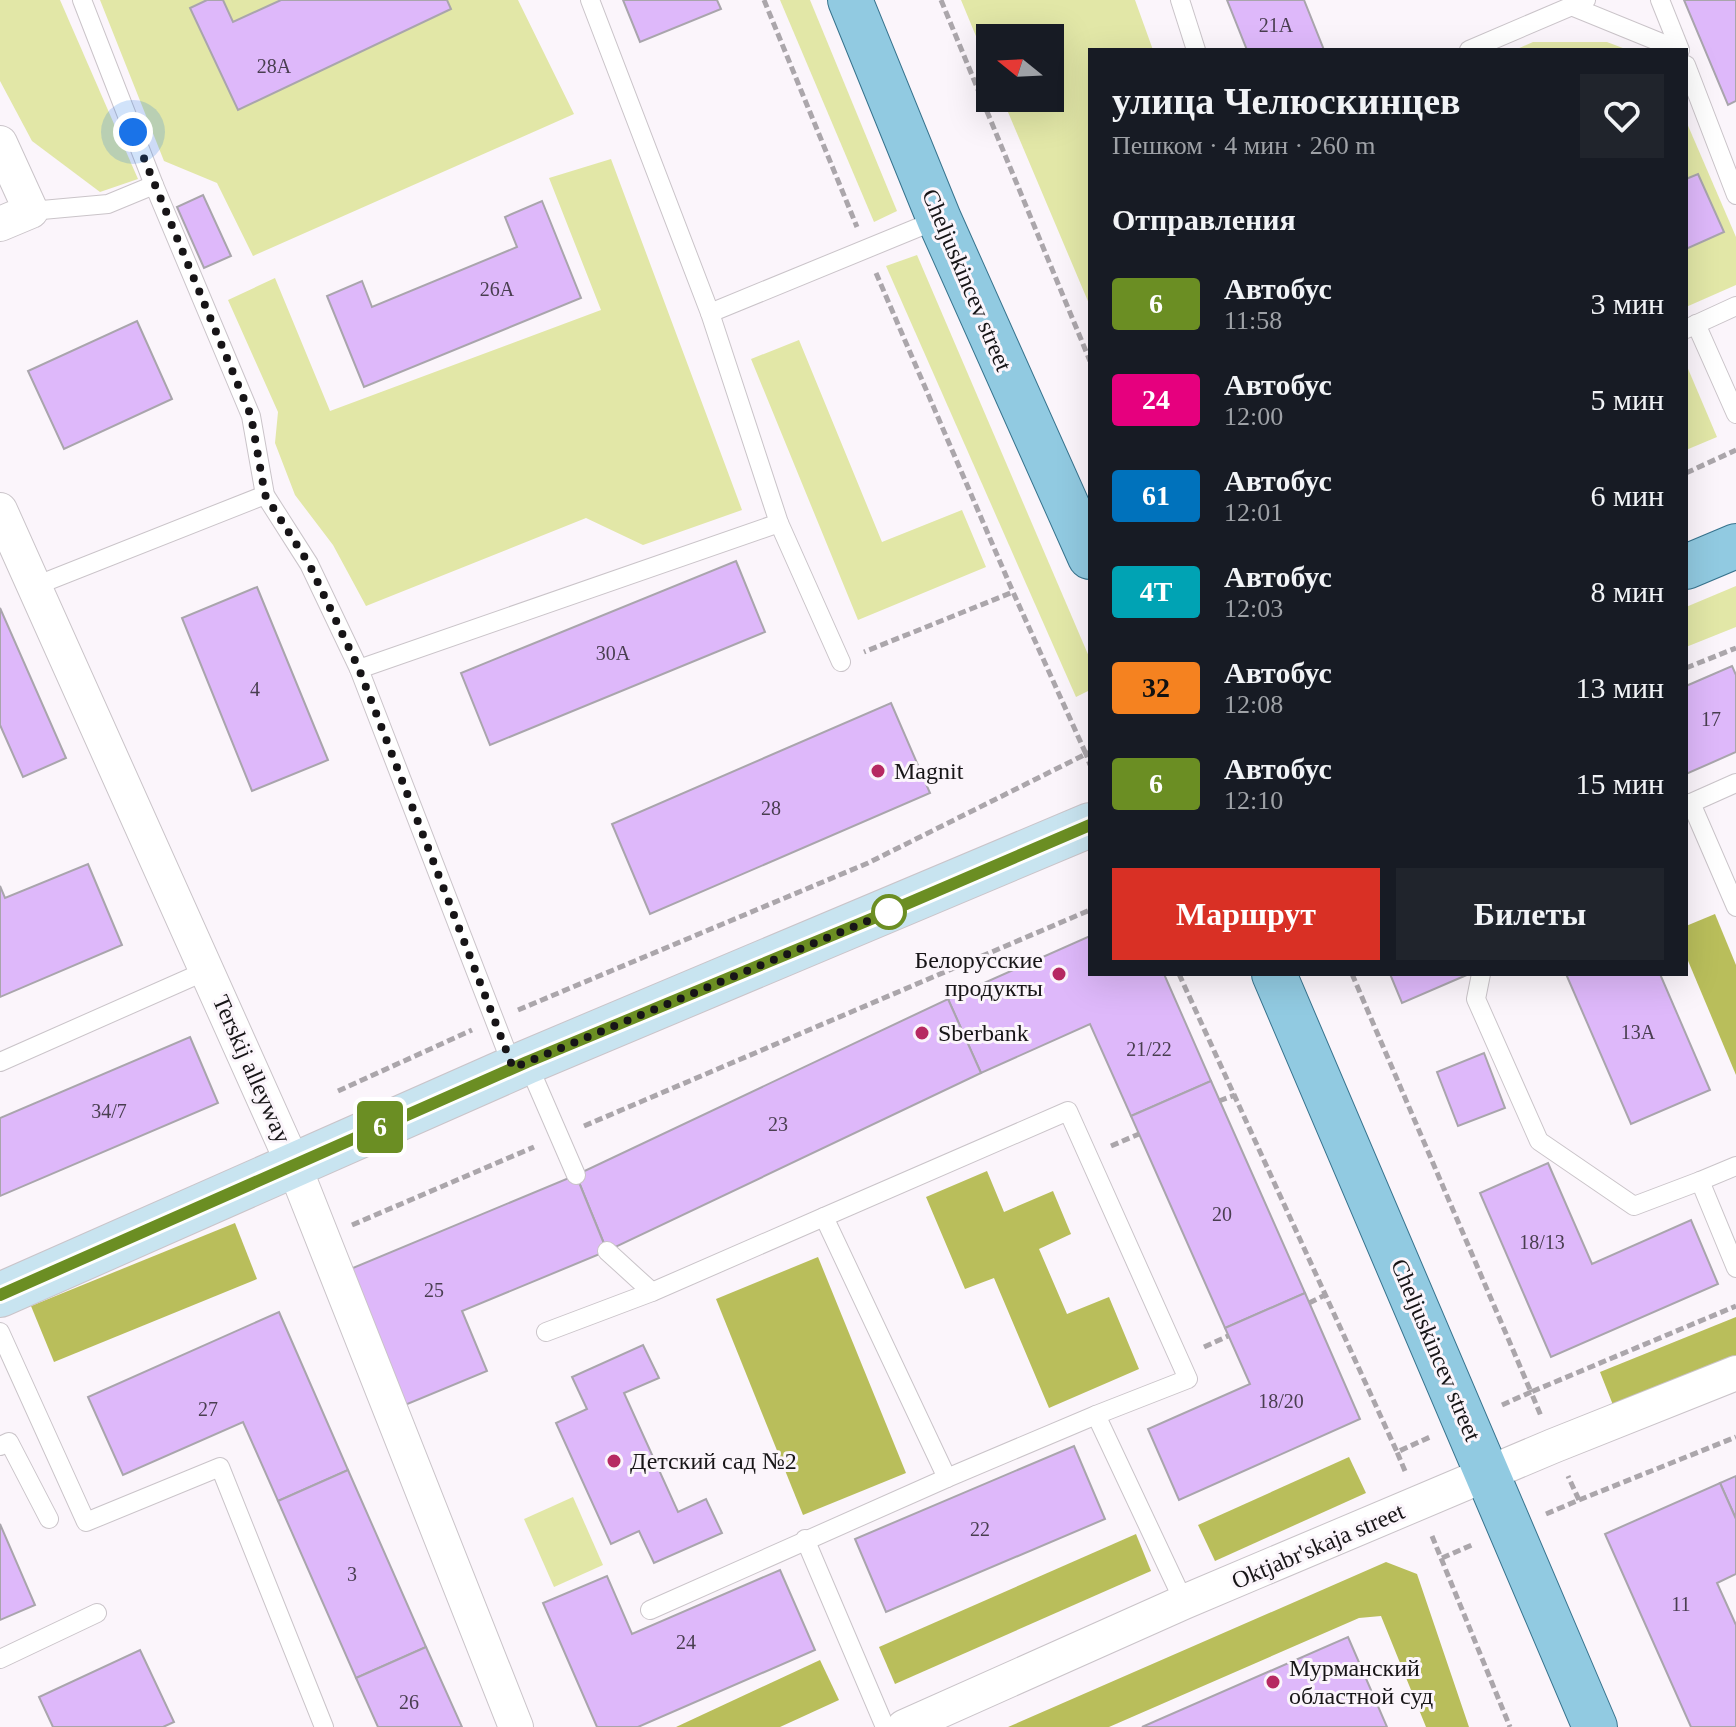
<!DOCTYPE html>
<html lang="ru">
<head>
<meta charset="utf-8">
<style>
	:root { --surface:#171b24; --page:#20242c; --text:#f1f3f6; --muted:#9ea1a6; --accent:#d93025 }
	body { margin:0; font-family:Georgia,serif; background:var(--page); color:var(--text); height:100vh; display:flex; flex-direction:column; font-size:30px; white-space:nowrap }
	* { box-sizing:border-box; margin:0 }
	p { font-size:26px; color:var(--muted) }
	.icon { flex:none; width:44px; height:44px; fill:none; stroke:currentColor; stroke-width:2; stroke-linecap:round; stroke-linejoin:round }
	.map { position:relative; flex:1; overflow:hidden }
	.drawer { position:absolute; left:1088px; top:48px; width:600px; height:928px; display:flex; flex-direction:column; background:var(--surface); border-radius:0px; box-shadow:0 8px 32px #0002 }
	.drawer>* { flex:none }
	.badge { padding:0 16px; border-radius:6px; font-size:28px; line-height:52px }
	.needle { width:52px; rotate:288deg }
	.fabs { position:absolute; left:976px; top:24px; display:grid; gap:16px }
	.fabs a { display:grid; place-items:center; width:88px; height:88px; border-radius:0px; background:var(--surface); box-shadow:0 8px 32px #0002; font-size:40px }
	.you { position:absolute; width:40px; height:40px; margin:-20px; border:6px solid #fff; border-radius:50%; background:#1a73e8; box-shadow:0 0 0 12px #1a73e833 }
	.map>.badge { position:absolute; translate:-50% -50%; box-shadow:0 0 0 4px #fff }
	h2 { padding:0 24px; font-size:30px; line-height:72px }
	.round { display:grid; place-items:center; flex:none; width:84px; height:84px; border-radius:0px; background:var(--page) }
	.headline { display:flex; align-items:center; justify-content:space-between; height:136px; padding:0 24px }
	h1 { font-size:38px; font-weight:700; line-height:60px }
	.action { display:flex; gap:16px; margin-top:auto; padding:16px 24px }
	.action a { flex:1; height:92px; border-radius:0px; background:var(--accent); color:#fff; font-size:32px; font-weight:700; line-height:92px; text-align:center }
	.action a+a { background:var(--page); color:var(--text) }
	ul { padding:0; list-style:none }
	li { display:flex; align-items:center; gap:24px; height:96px; padding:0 24px }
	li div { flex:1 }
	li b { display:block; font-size:30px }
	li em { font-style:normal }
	li .badge { min-width:88px; font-weight:700; text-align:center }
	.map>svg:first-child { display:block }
</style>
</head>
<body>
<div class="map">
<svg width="1736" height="1727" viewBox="0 0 1736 1727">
	<rect width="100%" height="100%" fill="#fbf5fb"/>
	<g fill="#e2e7a7">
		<polygon points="0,0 60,0 138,179 100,192 32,141 0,81"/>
		<polygon points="100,0 518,0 574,114 253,256 217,183 164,161"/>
		<polygon points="780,0 810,0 897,211 874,222"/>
		<polygon points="961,0 1135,0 1153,50 1090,50 1090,306 1002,98 1050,98 1050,38 990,38 990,70"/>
		<polygon points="1533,42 1607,42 1628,50 1515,50"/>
		<polygon points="1686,121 1736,237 1736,285 1686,307"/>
		<polygon points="611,159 742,510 643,545 586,518 366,606 333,545 295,495 275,443 278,412 228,300 275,278 330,411 601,310 549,178"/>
		<polygon points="917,255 1090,659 1090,690 1076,697 886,266"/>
		<polygon points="799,340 882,542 962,510 986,567 858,620 751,359"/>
		<polygon points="1686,364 1717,437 1686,450"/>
		<polygon points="1736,586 1736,627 1686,647 1686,607"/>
		<polygon points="573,1497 603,1565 554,1587 524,1519"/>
	</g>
	<g fill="#b9be5b">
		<polygon points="1715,914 1736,965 1736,1075 1686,956 1686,926"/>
		<polygon points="987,1171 1004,1212 1053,1191 1071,1234 1039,1249 1067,1314 1109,1297 1139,1369 1049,1408 994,1278 965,1289 926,1197"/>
		<polygon points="235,1223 257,1279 54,1362 31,1306"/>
		<polygon points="818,1257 906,1473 803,1515 716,1299"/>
		<polygon points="1736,1317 1736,1356 1613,1405 1600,1372"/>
		<polygon points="1349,1457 1366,1493 1215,1561 1198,1525"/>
		<polygon points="1136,1534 1151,1571 895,1684 879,1647"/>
		<polygon points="1386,1562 1417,1574 1469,1727 1426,1727 1381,1616 1359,1618 1109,1727 1008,1727"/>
		<polygon points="820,1660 839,1700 780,1727 676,1727"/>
	</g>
	<g fill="#deb8fa" stroke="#a9a5ac" stroke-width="2">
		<polygon points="207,0 223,0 233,22 281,0 447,0 451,9 238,110 190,8"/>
		<polygon points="623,0 717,0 721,9 640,42"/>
		<polygon points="1227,0 1304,0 1324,50 1247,50"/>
		<polygon points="1684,0 1736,0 1736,101 1728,105"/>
		<polygon points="1698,174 1724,232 1686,249 1686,179"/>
		<polygon points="203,195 231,256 204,268 177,207"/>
		<polygon points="542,201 581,298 364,387 327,296 362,281 372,307 517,247 505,217"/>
		<polygon points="137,321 172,399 64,449 28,371"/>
		<polygon points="736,561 765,632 490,745 461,673"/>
		<polygon points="257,587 328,760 252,791 182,618"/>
		<polygon points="0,608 66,758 23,777 0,725"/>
		<polygon points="1732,666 1736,675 1736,752 1686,774 1686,686"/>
		<polygon points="891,703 930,793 650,914 612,824"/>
		<polygon points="88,864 122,945 0,997 0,886 5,898"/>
		<polygon points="1090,936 1090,974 1164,974 1211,1081 1131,1116 1090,1024 981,1073 948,999"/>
		<polygon points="1390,974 1469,974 1402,1003"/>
		<polygon points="1566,974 1660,974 1710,1090 1631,1124"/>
		<polygon points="948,999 981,1073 607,1251 576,1175"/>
		<polygon points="190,1037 218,1103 0,1196 0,1118"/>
		<polygon points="1484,1053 1505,1108 1458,1126 1437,1072"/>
		<polygon points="1211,1081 1305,1293 1225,1328 1131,1116"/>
		<polygon points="1548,1163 1592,1264 1691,1220 1718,1284 1551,1357 1480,1193"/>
		<polygon points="576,1175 607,1251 462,1311 487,1371 405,1405 348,1270"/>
		<polygon points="1305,1293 1360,1419 1179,1500 1148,1429 1250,1384 1225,1328"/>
		<polygon points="279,1312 348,1470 278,1501 243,1422 123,1475 88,1397"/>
		<polygon points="643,1345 659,1378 624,1393 678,1512 706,1499 722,1533 654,1563 639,1531 611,1544 556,1423 587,1409 572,1377"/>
		<polygon points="1074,1446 1105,1519 886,1612 855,1539"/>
		<polygon points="348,1470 426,1647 356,1678 278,1501"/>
		<polygon points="1736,1476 1736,1519 1720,1483"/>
		<polygon points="1720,1483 1736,1519 1736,1574 1717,1583 1736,1625 1736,1727 1691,1727 1605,1534"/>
		<polygon points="0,1524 35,1605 0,1620"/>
		<polygon points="780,1570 815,1650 638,1727 597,1727 543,1603 607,1576 632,1634"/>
		<polygon points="1348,1637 1387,1727 1142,1727"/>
		<polygon points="426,1647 462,1727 378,1727 356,1678"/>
		<polygon points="140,1650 174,1722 163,1727 53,1727 39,1697"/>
	</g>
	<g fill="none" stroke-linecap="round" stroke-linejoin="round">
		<defs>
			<g id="lane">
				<polyline points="82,0 154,185 251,416 265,495 309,564 359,669 513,1068"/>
				<polyline points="590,0 710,313 779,523 841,662"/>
				<polyline points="1180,0 1196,50"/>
				<polyline points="1660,0 1680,50"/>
				<polyline points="1571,6 1679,50"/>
				<polyline points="1469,50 1586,0"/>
				<polyline points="1686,65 1736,195"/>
				<polyline points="31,211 108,204 154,185"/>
				<polyline points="710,313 939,219"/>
				<polyline points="1696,324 1736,414"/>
				<polyline points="1686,329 1736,306"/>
				<polyline points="35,586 265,495"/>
				<polyline points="359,669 779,523"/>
				<polyline points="1691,803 1736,783"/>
				<polyline points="1686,806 1691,803 1736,907"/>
				<polyline points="1481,974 1476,999 1539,1141 1634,1206 1700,1181 1736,1268"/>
				<polyline points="0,1062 208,970"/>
				<polyline points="527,1062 576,1175"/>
				<polyline points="1700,1181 1736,1166"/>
				<polyline points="824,1217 1068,1111 1188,1379 1096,1415"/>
				<polyline points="607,1251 652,1292"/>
				<polyline points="0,1332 86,1522 220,1467 324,1727"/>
				<polyline points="546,1332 652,1292 824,1217 947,1478 1096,1415 1184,1602"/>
				<polyline points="0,1446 9,1442 49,1519"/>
				<polyline points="805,1539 885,1727"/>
				<polyline points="650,1610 947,1478"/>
				<polyline points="0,1659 97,1613"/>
			</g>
			<g id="street">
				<polyline points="0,143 31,211 0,224"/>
				<polyline points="0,510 294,1166 516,1727"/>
				<polyline points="904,1727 1184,1602 1553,1446 1736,1373"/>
			</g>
			<polyline id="secondary" points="0,1295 527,1062 1090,825"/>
			<g id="primary">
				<polyline points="850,0 939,219 1090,557"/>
				<polyline points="1686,567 1736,546"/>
				<polyline points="1274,974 1595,1727"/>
			</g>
		</defs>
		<use href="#lane" stroke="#cac4c9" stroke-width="20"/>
		<use href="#street" stroke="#cac4c9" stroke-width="36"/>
		<use href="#secondary" stroke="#cac4c9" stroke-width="46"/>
		<use href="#primary" stroke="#37738d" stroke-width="46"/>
		<g stroke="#aba6ab" stroke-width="5" stroke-dasharray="8 4" stroke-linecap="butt">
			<polyline points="764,0 857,227"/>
			<polyline points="941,0 1090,361"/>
			<polyline points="876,273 1013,592"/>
			<polyline points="1686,473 1736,450"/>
			<polyline points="1686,668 1736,648"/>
			<polyline points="1090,752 1086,754 1090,765"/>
			<polyline points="1179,974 1397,1452"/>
			<polyline points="1352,974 1531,1392 1736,1306"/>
			<polyline points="518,1010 868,863 1086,754 1013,592 864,652"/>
			<polyline points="338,1091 472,1030"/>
			<polyline points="1219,1101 1235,1095"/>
			<polyline points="584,1126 1090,910"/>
			<polyline points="1111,1146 1139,1134"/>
			<polyline points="352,1225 534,1147"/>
			<polyline points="1309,1303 1325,1295"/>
			<polyline points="1204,1347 1228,1336"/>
			<polyline points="1502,1405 1531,1392 1541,1416"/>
			<polyline points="1405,1471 1397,1452 1430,1437"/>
			<polyline points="1579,1500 1736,1437"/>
			<polyline points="1546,1514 1579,1500 1568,1476"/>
			<polyline points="1432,1536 1510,1727"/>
			<polyline points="1442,1558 1474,1544"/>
		</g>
		<use href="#lane" stroke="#fff" stroke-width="18"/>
		<use href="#street" stroke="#fff" stroke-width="34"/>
		<use href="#secondary" stroke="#c8e4f0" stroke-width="44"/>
		<use href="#primary" stroke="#91cae1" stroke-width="44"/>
	</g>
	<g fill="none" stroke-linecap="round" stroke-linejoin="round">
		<defs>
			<polyline id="line" points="0,1295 527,1062 876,917 1090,825"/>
		</defs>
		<use href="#line" stroke="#fff" stroke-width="18"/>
		<use href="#line" stroke="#6b8e23" stroke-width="12"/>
		<polyline stroke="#171517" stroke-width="8" stroke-dasharray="0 14.4" points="133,132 251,416 265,495 309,564 359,669 513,1068 889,912"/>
	</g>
	<g fill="#b62962" stroke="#fbf5fb" stroke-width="3">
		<circle cx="878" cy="771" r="8"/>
		<circle cx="1059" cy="974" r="8"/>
		<circle cx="922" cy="1033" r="8"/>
		<circle cx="614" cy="1461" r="8"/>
		<circle cx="1273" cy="1682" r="8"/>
	</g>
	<circle fill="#fff" stroke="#6b8e23" stroke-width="4" cx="889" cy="912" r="16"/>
	<g text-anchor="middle" stroke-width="6" stroke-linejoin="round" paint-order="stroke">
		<g font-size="20" fill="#493e50">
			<text x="1276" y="32">21А</text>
			<text x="274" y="73">28А</text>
			<text x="497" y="296">26А</text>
			<text x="613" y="660">30А</text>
			<text x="255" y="696">4</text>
			<text x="1711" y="726">17</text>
			<text x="771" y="815">28</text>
			<text x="1638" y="1039">13А</text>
			<text x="1149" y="1056">21/22</text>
			<text x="109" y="1118">34/7</text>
			<text x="778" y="1131">23</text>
			<text x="1222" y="1221">20</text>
			<text x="1542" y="1249">18/13</text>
			<text x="434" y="1297">25</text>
			<text x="1281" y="1408">18/20</text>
			<text x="208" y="1416">27</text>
			<text x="980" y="1536">22</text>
			<text x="352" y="1581">3</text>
			<text x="1681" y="1611">11</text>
			<text x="686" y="1649">24</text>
			<text x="409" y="1709">26</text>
		</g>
		<g font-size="24" fill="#171517" stroke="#fbf5fb">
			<text transform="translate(967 280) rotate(67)" y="8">Cheljuskincev street</text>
			<text transform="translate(252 1069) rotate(66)" y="8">Terskij alleyway</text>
			<text transform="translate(1436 1350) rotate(67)" y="8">Cheljuskincev street</text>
			<text transform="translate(1318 1546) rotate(-23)" y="8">Oktjabr'skaja street</text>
		</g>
		<g font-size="24" fill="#171517" stroke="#fbf5fb" text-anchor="start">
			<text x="894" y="779">Magnit</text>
			<text x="1043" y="968" text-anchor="end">Белорусские<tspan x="1043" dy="28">продукты</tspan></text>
			<text x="938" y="1041">Sberbank</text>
			<text x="630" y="1469">Детский сад №2</text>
			<text x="1289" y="1676">Мурманский<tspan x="1289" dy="28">областной суд</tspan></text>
		</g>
	</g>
</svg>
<div class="fabs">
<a><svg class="needle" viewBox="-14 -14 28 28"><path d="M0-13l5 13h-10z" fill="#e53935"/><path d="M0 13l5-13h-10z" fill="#9ea1a6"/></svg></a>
</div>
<div class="you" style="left:133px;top:132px"></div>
<b class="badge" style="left:380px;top:1127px;background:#6b8e23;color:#fff">6</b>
<section class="drawer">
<div class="headline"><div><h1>улица Челюскинцев</h1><p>Пешком · 4 мин · 260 m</p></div><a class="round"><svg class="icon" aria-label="heart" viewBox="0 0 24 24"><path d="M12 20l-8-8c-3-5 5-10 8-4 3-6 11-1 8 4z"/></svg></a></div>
<h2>Отправления</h2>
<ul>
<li><span class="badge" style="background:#6b8e23;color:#fff">6</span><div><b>Автобус</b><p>11:58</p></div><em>3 мин</em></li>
<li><span class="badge" style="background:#e6007e;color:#fff">24</span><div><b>Автобус</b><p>12:00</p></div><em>5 мин</em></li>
<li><span class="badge" style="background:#0072bc;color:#fff">61</span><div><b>Автобус</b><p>12:01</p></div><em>6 мин</em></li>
<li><span class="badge" style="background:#00a3b4;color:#fff">4Т</span><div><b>Автобус</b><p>12:03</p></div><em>8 мин</em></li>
<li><span class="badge" style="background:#f58220;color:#111">32</span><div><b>Автобус</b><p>12:08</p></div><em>13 мин</em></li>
<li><span class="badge" style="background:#6b8e23;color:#fff">6</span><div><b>Автобус</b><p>12:10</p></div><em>15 мин</em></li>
</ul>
<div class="action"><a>Маршрут</a><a>Билеты</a></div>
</section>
</div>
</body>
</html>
